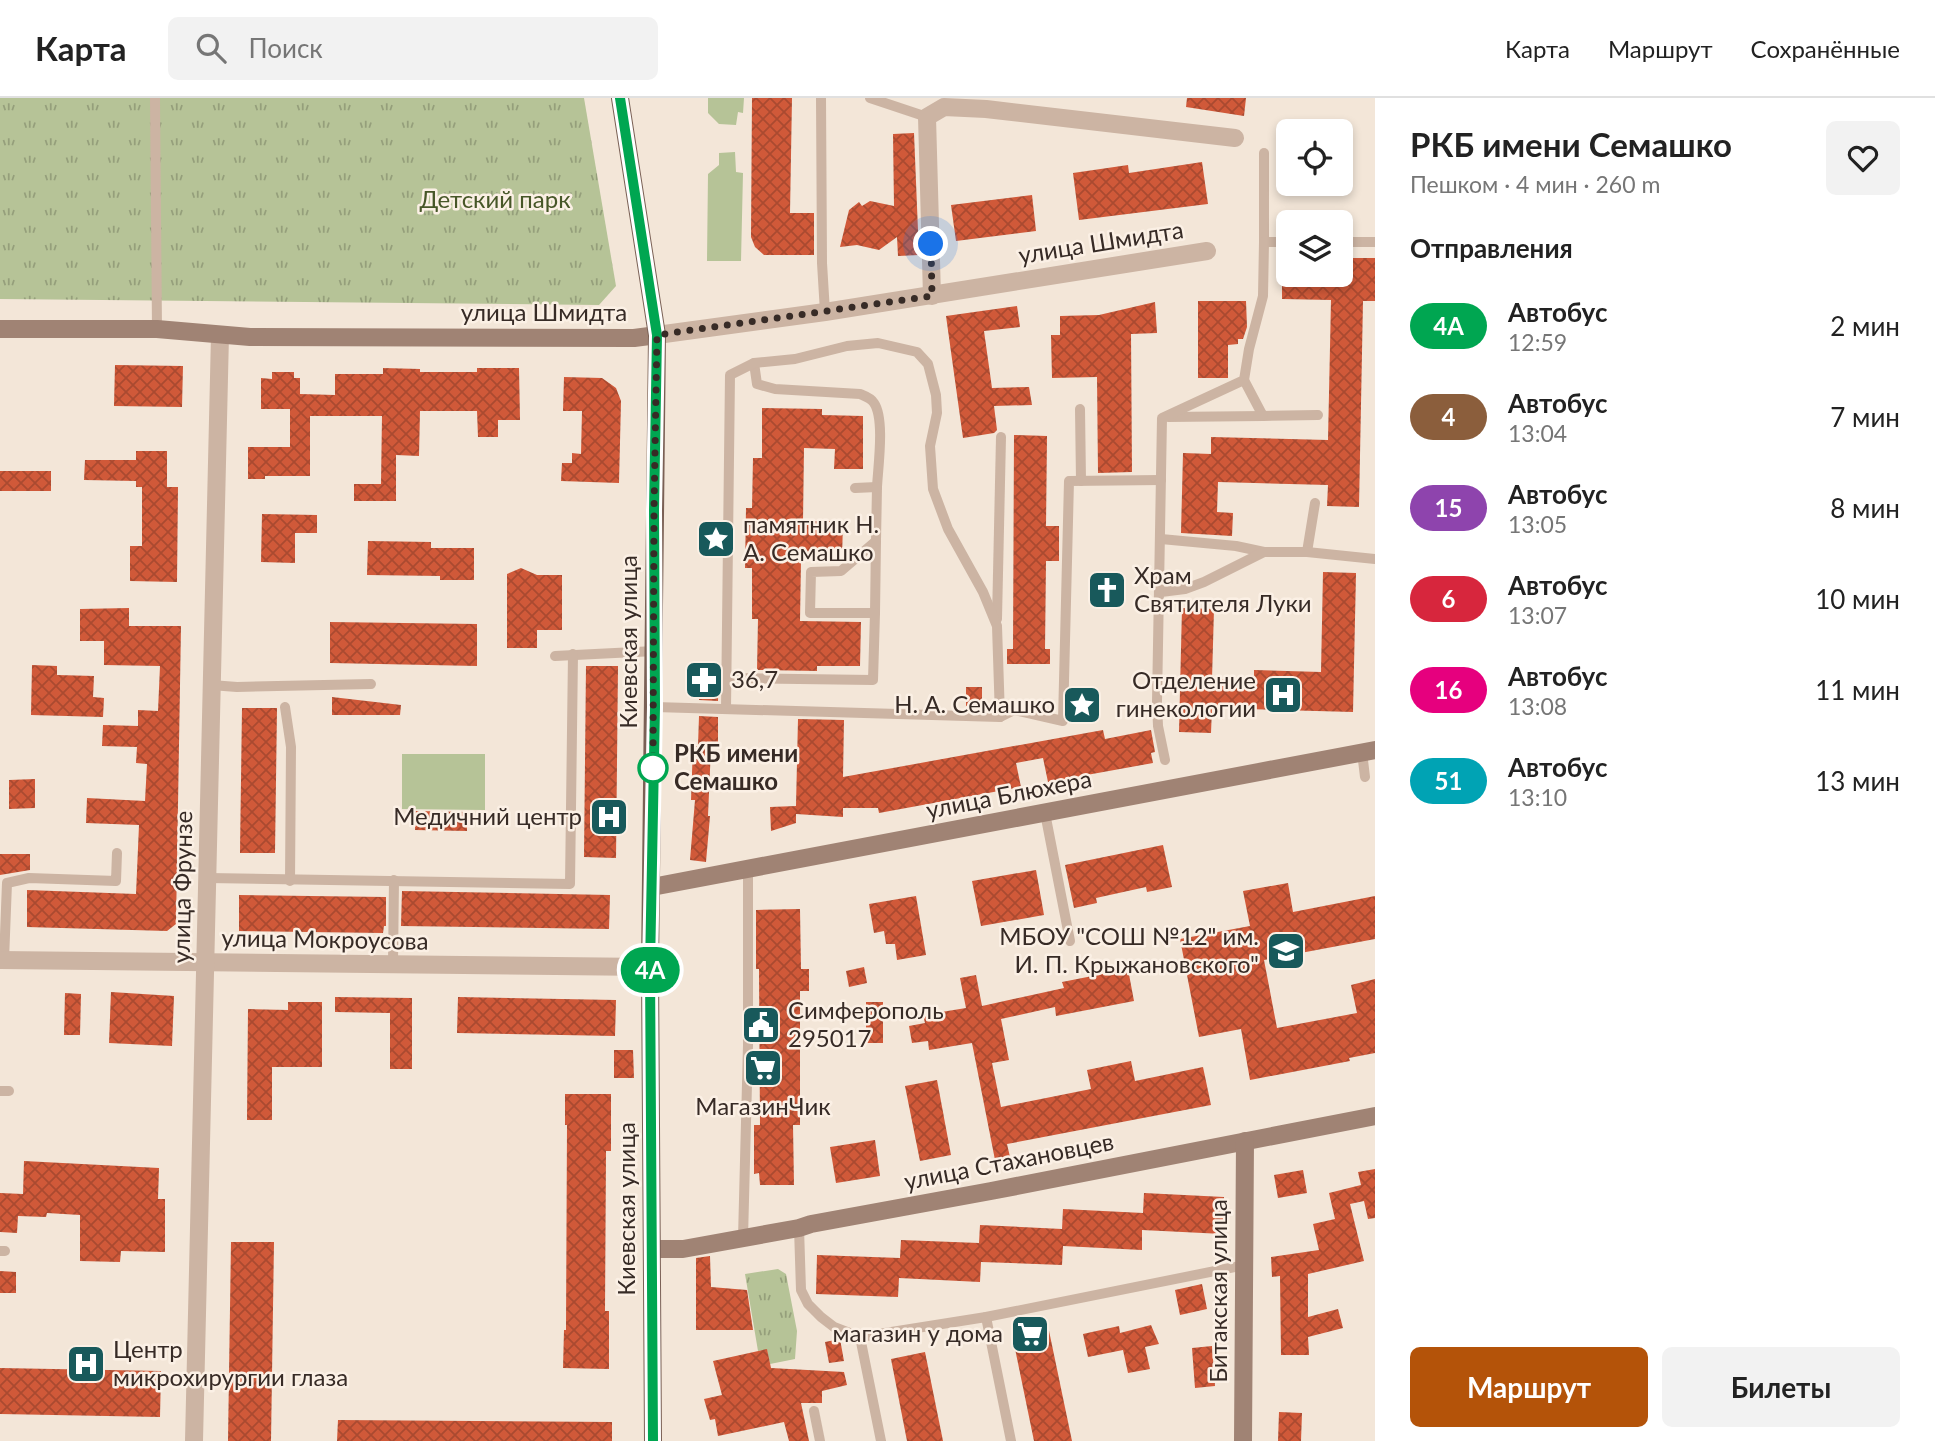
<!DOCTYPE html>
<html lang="ru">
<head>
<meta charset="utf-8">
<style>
	:root { --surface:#fff; --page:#f2f2f2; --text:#222; --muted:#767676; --line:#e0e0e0; --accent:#b45309 }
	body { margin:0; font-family:Lato,sans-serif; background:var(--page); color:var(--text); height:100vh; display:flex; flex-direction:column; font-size:26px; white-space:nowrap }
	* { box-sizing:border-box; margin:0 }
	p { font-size:23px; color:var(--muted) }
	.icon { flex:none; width:38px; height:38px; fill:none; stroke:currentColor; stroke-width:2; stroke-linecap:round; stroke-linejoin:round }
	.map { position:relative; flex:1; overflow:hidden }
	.panel { display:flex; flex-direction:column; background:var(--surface); width:560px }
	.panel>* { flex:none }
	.badge { padding:0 14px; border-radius:23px; font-size:24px; line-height:46px }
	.tools { position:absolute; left:1276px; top:21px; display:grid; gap:14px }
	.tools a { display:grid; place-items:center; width:77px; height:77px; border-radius:10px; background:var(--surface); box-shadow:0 4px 10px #0003; font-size:35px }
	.you { position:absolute; width:35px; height:35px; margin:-18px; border:5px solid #fff; border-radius:50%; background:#1a73e8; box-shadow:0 0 0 10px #1a73e833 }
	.map>.badge { position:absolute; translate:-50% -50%; box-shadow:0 0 0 4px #fff }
	h2 { padding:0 35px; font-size:26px; line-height:63px }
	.round { display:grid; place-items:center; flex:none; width:74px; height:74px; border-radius:10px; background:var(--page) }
	.summary { display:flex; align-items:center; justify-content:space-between; height:119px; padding:0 35px }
	h1 { font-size:33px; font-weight:700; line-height:52px }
	.button { display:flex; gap:14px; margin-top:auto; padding:14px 35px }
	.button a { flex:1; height:80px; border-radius:10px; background:var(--accent); color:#fff; font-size:28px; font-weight:700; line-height:80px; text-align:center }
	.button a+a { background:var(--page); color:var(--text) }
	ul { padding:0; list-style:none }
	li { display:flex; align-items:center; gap:21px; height:91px; padding:0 35px }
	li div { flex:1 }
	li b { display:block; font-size:26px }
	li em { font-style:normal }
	li .badge { min-width:77px; font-weight:700; text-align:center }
	header { display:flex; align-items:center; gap:42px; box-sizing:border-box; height:98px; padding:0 35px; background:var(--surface); border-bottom:2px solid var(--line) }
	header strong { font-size:33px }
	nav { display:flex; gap:38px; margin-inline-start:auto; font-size:24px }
	.search { width:490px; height:63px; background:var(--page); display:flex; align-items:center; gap:18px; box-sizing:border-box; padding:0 24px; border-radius:10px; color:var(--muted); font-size:26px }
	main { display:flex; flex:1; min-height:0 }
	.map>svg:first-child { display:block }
</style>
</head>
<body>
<header>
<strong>Карта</strong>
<div class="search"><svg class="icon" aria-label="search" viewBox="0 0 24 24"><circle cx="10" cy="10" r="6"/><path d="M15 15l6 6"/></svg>Поиск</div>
<nav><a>Карта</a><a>Маршрут</a><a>Сохранённые</a></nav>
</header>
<main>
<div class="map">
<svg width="1375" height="1343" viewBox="0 0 1375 1343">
	<defs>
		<pattern id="park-tufts" width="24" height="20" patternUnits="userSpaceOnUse" patternTransform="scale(1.75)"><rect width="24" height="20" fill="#b6c397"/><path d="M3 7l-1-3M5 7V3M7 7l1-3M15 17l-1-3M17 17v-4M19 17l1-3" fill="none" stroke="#959f7b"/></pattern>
		<pattern id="building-cross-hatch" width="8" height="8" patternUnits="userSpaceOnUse" patternTransform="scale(1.75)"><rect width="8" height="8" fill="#d05939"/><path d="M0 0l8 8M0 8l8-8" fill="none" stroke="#aa4a30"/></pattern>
	</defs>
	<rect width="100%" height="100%" fill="#f3e6d8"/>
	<g fill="#b6c397">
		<polygon points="708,0 744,0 743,15 738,14 736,27 719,26 708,15"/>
		<polygon points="735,54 736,74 743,75 741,163 707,163 708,76 719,67 719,55"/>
		<polygon points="402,656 485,656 485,712 402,711"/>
	</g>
	<g fill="url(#park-tufts)">
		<polygon points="0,0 584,0 616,188 599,207 0,201"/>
		<polygon points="778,1171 786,1176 797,1233 795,1261 770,1266 767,1252 758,1253 745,1176"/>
	</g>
	<g fill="url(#building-cross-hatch)">
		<polygon points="752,0 792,0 790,115 814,115 814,157 764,157 755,149 751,139"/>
		<polygon points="1187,0 1246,0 1244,18 1186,9"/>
		<polygon points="914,35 919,157 898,158 897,139 879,152 857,147 840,149 849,112 859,104 862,108 870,103 894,108 893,36"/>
		<polygon points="1202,64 1208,106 1079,122 1073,75 1128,67 1129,75"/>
		<polygon points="1032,97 1036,133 956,143 951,107"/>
		<polygon points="1340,160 1375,160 1375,203 1363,203 1359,409 1327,408 1328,387 1218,384 1217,414 1233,415 1232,438 1181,435 1183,355 1211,356 1211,339 1328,342 1331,202 1282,201 1282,177 1340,177"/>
		<polygon points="1198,203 1246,203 1247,229 1243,241 1238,241 1238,246 1228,247 1228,280 1198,280"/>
		<polygon points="1155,204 1157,235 1131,236 1132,374 1098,375 1097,279 1052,280 1051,237 1060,237 1060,218 1099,217"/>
		<polygon points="1017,208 1020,229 984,233 992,290 1029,289 1032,307 994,308 997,332 994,335 963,340 946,218"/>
		<polygon points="115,267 183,268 182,309 114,308"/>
		<polygon points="383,270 420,271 420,274 477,274 477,270 519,270 520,322 498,322 498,339 478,339 477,313 420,313 419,358 396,357 396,403 354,403 354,386 381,386 382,318 310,318 310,378 265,378 265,381 248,381 248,349 290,349 290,311 261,311 261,280 272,281 272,274 294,274 294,280 300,280 300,296 335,297 335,276 383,276"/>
		<polygon points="564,279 602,280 616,290 621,303 619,385 561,383 562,365 572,365 572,355 581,356 582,313 563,313"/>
		<polygon points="762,310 822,311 822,317 863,318 863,371 834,371 835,351 804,350 803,423 843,423 842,462 801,462 800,523 861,524 860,568 817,568 817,573 757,572 758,521 752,521 752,470 745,470 746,410 752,410 753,360 762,360"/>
		<polygon points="1014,337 1047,338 1046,428 1059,428 1059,463 1046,463 1045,551 1050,551 1050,566 1007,566 1007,551 1013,551"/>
		<polygon points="136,353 167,353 167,389 178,389 177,484 130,483 130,448 142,448 142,389 136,389 136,383 84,382 85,362 136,362"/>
		<rect x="0" y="373" width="51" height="20"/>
		<polygon points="262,416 317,417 317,435 295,435 295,465 261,464"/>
		<polygon points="368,443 431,444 431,450 474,450 474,482 440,482 440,478 367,477"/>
		<polygon points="521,470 537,477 562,477 562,532 537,532 537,550 507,550 507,476"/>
		<polygon points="1106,473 1119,486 1120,494 1115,502 1107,505 1099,503 1093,495 1094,486"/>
		<polygon points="1323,474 1356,475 1353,614 1212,610 1211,635 1179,634 1182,510 1214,511 1212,581 1254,582 1254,572 1321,574"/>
		<polygon points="129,510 129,528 181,528 176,826 167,833 27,829 27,792 136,796 139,727 86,725 87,700 145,703 147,666 136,665 137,649 102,648 103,627 138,628 138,612 158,613 160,568 104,567 104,543 80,543 80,511"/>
		<polygon points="330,524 477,526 477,568 330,565"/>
		<polygon points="32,567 57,568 57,577 94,578 93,599 104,600 103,619 31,617"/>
		<polygon points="586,568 618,568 616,760 584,759"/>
		<polygon points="699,568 719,568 718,603 699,602"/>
		<polygon points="966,589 982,589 982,607 966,608"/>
		<polygon points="332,599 401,607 400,617 332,617"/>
		<polygon points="242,610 277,610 275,755 240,755"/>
		<polygon points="699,618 718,619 718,648 699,648 711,649 708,718 710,718 706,764 690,762 695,702 691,702 693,648 698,648"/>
		<polygon points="798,621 844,622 843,679 1103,632 1105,641 1151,632 1155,654 1151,655 1153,665 1048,684 1043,660 1016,665 1021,689 879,715 878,710 843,710 843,719 796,716 796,725 771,733 770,709 796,708"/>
		<polygon points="35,681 35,710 9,711 9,682"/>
		<polygon points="415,713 467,714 467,733 415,732"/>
		<polygon points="1163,747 1172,789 1147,794 1146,789 1096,800 1097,805 1074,810 1065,767"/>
		<polygon points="0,756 30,756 30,772 0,777"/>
		<polygon points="1036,772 1044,817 981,828 972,783"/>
		<polygon points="1288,785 1293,814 1375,798 1375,841 1264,862 1277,930 1357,915 1351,887 1375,881 1375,955 1349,960 1350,963 1250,982 1241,931 1199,939 1180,841 1250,828 1243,793"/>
		<polygon points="402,793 610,797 609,831 401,828"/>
		<polygon points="239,797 386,799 386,828 384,828 383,835 239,833"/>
		<polygon points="916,798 926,857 897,862 895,846 886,846 884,833 874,835 869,806"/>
		<polygon points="800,811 801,871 809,871 809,893 800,893 800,1027 793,1027 794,1087 760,1087 759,1075 754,1076 754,1027 760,1027 759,871 756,871 756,812"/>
		<polygon points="864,869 867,885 849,889 846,873"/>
		<polygon points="1128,871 1134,903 1056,918 1055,909 1001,921 1009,962 992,965 1001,1009 1091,991 1087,972 1131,963 1135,983 1203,969 1211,1007 1007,1046 1010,1059 995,1062 972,945 929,952 928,943 912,945 909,928 925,925 923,917 966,910 960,880 976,877 982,908 1064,890 1062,884"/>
		<polygon points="111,894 174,898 172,948 109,945"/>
		<polygon points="65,895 81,896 80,937 64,937"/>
		<polygon points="335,899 412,900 412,971 390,971 390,915 335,914"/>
		<polygon points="458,899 616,902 615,938 457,935"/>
		<polygon points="288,904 322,904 322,969 272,969 272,1022 247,1022 248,911 288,912"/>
		<rect x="866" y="904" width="17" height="41"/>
		<polygon points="614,952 633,952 634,980 614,980"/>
		<polygon points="937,982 951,1057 920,1063 905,988"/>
		<polygon points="565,996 611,996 611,1053 606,1053 605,1213 609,1213 609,1271 563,1270 564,1232 566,1232 567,1027 565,1027"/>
		<polygon points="875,1042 880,1078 836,1085 830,1049"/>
		<polygon points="24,1063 159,1070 158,1101 165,1101 165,1154 121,1153 120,1164 80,1163 80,1117 47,1115 46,1119 18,1118 17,1135 0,1134 0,1095 23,1096"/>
		<polygon points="1375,1071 1375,1120 1368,1121 1364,1103 1350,1106 1364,1163 1308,1176 1308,1219 1338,1211 1343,1230 1308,1239 1309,1257 1281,1257 1280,1178 1272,1179 1271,1159 1319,1152 1313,1126 1335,1121 1329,1095 1361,1087 1358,1074"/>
		<polygon points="1303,1072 1307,1095 1278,1100 1274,1077"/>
		<polygon points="1144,1095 1224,1099 1223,1136 1142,1132 1142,1152 1063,1148 1062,1167 981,1164 980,1184 899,1180 898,1199 816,1196 817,1157 900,1160 901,1142 979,1145 980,1127 1062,1131 1063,1111 1143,1115"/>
		<polygon points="231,1144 274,1144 271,1343 228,1343"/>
		<polygon points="710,1158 711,1189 747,1192 753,1232 696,1232 696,1160"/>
		<polygon points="0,1173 16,1174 16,1195 0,1195"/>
		<polygon points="1202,1186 1207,1211 1180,1217 1175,1192"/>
		<polygon points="1151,1227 1159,1246 1145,1249 1150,1271 1128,1275 1123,1252 1088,1259 1083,1236 1119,1228 1120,1235"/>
		<polygon points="1048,1228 1072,1343 1034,1343 1012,1236"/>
		<polygon points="840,1241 844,1263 829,1265 825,1244"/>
		<polygon points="1212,1248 1215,1288 1195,1290 1192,1250"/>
		<polygon points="767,1251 771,1270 844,1274 847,1287 822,1293 822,1305 801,1305 809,1343 789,1343 784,1324 718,1338 715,1321 710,1322 704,1301 722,1297 713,1263"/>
		<polygon points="925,1254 943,1343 907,1343 891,1261"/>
		<polygon points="0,1270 161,1273 160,1319 0,1316"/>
		<polygon points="1279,1314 1302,1315 1301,1343 1278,1343"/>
		<polygon points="338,1322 612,1324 612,1343 337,1343"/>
	</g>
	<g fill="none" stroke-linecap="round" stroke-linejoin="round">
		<g stroke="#ccb4a3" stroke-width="10">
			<polyline points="155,0 157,231"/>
			<polyline points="821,0 822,165 825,214"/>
			<polyline points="870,0 927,19"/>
			<polyline points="1264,144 1264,55"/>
			<polyline points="1340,144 1375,144"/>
			<path d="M754,265L757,286L775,291L860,296C865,298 871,300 874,305C885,321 878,369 877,389L855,390"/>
			<polyline points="1244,282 1263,318 1318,317"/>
			<polyline points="1080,311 1081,383"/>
			<polyline points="1168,319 1263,318"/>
			<polyline points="1161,441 1236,448 1264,454"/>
			<polyline points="1307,454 1315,405"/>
			<polyline points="1161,494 1185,491 1204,484 1264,454 1307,454 1375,461"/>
			<polyline points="875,515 876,443"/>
			<polyline points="997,521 1001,339"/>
			<polyline points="555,558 655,553"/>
			<polyline points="726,580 873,582 875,515 810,515 811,474 841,473 876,443 877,389"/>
			<polyline points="211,587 237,589 371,586"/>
			<polyline points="285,609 291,649 290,783"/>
			<polyline points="655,609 1000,619 1014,612 1063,623 1069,383 1161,382"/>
			<polyline points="726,611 730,277 754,265 795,261 847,248 878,245 917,254 928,266 936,297 937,315 930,348 933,391 948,431 983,494 997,528 1000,619"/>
			<polyline points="1362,654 1365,679"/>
			<polyline points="1165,662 1158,628 1157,604 1162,320 1244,282 1249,251 1263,198 1264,144 1288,144"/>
			<polyline points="1045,715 1070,843"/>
			<polyline points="208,780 570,786 573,556"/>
			<polyline points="4,862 7,785 29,780 116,783 117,755"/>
			<polyline points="393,865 394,782"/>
			<polyline points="0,993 9,993"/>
			<polyline points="799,1130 801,1192 808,1206 821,1219 834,1229 860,1239 986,1219 1245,1167"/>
			<polyline points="743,1140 748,947 748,772"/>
			<polyline points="0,1153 5,1153"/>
			<polyline points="986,1219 1011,1343"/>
			<polyline points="860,1239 881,1343"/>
			<polyline points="814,1313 820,1343"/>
		</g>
		<g stroke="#ccb4a3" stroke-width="18">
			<polyline points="932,198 927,19 944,9 986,11 1235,40"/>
			<polyline points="657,237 825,214 1207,153"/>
			<polyline points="0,862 650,869"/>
			<polyline points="194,1343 220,237"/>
		</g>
		<g stroke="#a08374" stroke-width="18">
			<polyline points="0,231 157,231 250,239 634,240 657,237"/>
			<polyline points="652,789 1375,652"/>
			<polyline points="652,1151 683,1151 799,1130 811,1126 991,1093 1375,1018"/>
			<polyline points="1243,1343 1245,1043"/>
		</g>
		<polyline stroke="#7a6055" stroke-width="18" points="620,0 657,237 650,869 653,1343"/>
	</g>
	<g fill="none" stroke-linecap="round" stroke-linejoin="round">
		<defs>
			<polyline id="line" points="620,0 657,237 654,412 655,609 650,869 653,1343"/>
		</defs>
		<use href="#line" stroke="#fff" stroke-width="16"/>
		<use href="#line" stroke="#00a651" stroke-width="10"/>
		<polyline stroke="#372b26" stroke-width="7" stroke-dasharray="0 12.6" points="653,670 654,412 657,237 932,198 931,146"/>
	</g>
	<defs>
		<symbol id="sight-square" viewBox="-11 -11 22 22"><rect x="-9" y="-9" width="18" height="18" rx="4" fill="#18595b" stroke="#fbf0e5"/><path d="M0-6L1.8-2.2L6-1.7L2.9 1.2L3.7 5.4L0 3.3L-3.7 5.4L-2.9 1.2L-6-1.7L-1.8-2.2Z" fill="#fff"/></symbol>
		<symbol id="church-square" viewBox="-11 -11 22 22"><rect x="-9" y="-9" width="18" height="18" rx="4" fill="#18595b" stroke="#fbf0e5"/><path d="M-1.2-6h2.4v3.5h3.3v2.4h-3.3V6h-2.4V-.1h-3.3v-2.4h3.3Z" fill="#fff"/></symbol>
		<symbol id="pharmacy-square" viewBox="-11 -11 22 22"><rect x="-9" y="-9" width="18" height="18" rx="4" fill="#18595b" stroke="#fbf0e5"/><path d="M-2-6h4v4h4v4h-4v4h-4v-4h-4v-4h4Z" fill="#fff"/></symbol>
		<symbol id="hospital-square" viewBox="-11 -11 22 22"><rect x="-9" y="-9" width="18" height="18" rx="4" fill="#18595b" stroke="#fbf0e5"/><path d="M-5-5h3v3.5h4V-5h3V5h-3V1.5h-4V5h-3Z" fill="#fff"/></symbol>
		<symbol id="school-square" viewBox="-11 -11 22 22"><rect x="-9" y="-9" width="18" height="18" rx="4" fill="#18595b" stroke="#fbf0e5"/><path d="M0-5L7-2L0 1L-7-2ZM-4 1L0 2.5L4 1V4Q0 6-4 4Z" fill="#fff"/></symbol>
		<symbol id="civic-square" viewBox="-11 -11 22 22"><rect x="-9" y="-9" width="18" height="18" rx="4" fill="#18595b" stroke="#fbf0e5"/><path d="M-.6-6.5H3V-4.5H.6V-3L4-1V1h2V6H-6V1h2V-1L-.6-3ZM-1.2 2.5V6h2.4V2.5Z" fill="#fff"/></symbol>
		<symbol id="supermarket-square" viewBox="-11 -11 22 22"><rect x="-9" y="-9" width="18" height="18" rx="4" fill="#18595b" stroke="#fbf0e5"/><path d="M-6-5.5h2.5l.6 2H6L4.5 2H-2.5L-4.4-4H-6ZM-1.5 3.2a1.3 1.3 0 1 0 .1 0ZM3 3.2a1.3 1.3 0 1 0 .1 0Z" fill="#fff"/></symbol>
	</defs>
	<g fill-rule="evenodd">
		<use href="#sight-square" x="694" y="419" width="44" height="44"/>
		<use href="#church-square" x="1085" y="470" width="44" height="44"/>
		<use href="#pharmacy-square" x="682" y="560" width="44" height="44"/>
		<use href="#hospital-square" x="1261" y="575" width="44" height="44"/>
		<use href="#sight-square" x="1060" y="585" width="44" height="44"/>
		<use href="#hospital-square" x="587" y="697" width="44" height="44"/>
		<use href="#school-square" x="1264" y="831" width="44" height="44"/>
		<use href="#civic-square" x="739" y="905" width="44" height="44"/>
		<use href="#supermarket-square" x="741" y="948" width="44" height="44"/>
		<use href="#supermarket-square" x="1008" y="1214" width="44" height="44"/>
		<use href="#hospital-square" x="64" y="1244" width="44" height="44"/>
	</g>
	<circle fill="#fff" stroke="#00a651" stroke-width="3.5" cx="653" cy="670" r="14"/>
	<g text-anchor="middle" stroke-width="5" stroke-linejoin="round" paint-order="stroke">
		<g font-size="24" fill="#475728" stroke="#fbf0e5">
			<text x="495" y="110">Детский парк</text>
		</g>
		<g font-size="24" fill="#372b26" stroke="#fbf0e5">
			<text transform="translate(1101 145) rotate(-9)" y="8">улица Шмидта</text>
			<text x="544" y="223">улица Шмидта</text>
			<text transform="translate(629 544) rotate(-90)" y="8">Киевская улица</text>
			<text transform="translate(1009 697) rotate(-11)" y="8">улица Блюхера</text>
			<text transform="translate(183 789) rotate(-89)" y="8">улица Фрунзе</text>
			<text transform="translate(325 842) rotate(1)" y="8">улица Мокроусова</text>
			<text transform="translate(1009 1064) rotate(-11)" y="8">улица Стахановцев</text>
			<text transform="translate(627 1111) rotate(-90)" y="8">Киевская улица</text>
			<text transform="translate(1219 1193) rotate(-90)" y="8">Битакская улица</text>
		</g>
		<g font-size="24" fill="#372b26" stroke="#fbf0e5" text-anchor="start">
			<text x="743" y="435">памятник Н.<tspan x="743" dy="28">А. Семашко</tspan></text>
			<text x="1134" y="486">Храм<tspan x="1134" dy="28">Святителя Луки</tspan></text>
			<text x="731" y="590">36,7</text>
			<text x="1256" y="591" text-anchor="end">Отделение<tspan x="1256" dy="28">гинекологии</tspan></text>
			<text x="1055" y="615" text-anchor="end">Н. А. Семашко</text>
			<text x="582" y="727" text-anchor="end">Медичний центр</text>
			<text x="1259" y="847" text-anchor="end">МБОУ "СОШ №12" им.<tspan x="1259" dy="28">И. П. Крыжановского"</tspan></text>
			<text x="788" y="921">Симферополь<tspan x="788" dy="28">295017</tspan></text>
			<text x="763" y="1017" text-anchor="middle">МагазинЧик</text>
			<text x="1003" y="1244" text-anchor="end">магазин у дома</text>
			<text x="113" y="1260">Центр<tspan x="113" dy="28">микрохирургии глаза</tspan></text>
		</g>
		<g font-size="24" font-weight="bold" fill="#372b26" stroke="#fbf0e5" text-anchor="start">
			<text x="674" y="664">РКБ имени<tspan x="674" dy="28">Семашко</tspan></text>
		</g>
	</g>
</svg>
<div class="tools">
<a><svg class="icon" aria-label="locate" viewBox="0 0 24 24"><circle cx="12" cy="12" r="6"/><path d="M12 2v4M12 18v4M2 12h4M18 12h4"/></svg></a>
<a><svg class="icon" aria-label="layers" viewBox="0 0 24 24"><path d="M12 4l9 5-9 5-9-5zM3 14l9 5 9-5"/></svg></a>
</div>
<div class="you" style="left:931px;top:146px"></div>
<b class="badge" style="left:650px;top:872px;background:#00a651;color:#fff">4А</b>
</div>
<section class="panel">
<div class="summary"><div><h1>РКБ имени Семашко</h1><p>Пешком · 4 мин · 260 m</p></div><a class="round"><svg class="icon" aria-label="heart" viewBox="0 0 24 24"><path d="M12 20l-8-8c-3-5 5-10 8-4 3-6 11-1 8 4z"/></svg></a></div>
<h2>Отправления</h2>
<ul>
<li><span class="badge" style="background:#00a651;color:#fff">4А</span><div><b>Автобус</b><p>12:59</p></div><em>2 мин</em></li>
<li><span class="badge" style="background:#8b5e3c;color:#fff">4</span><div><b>Автобус</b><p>13:04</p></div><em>7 мин</em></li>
<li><span class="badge" style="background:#8e44ad;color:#fff">15</span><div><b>Автобус</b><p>13:05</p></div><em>8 мин</em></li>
<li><span class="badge" style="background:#d7263d;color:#fff">6</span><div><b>Автобус</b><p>13:07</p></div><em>10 мин</em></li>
<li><span class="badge" style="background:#e6007e;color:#fff">16</span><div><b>Автобус</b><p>13:08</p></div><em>11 мин</em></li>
<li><span class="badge" style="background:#00a3b4;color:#fff">51</span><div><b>Автобус</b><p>13:10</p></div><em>13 мин</em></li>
</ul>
<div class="button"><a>Маршрут</a><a>Билеты</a></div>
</section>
</main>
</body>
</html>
